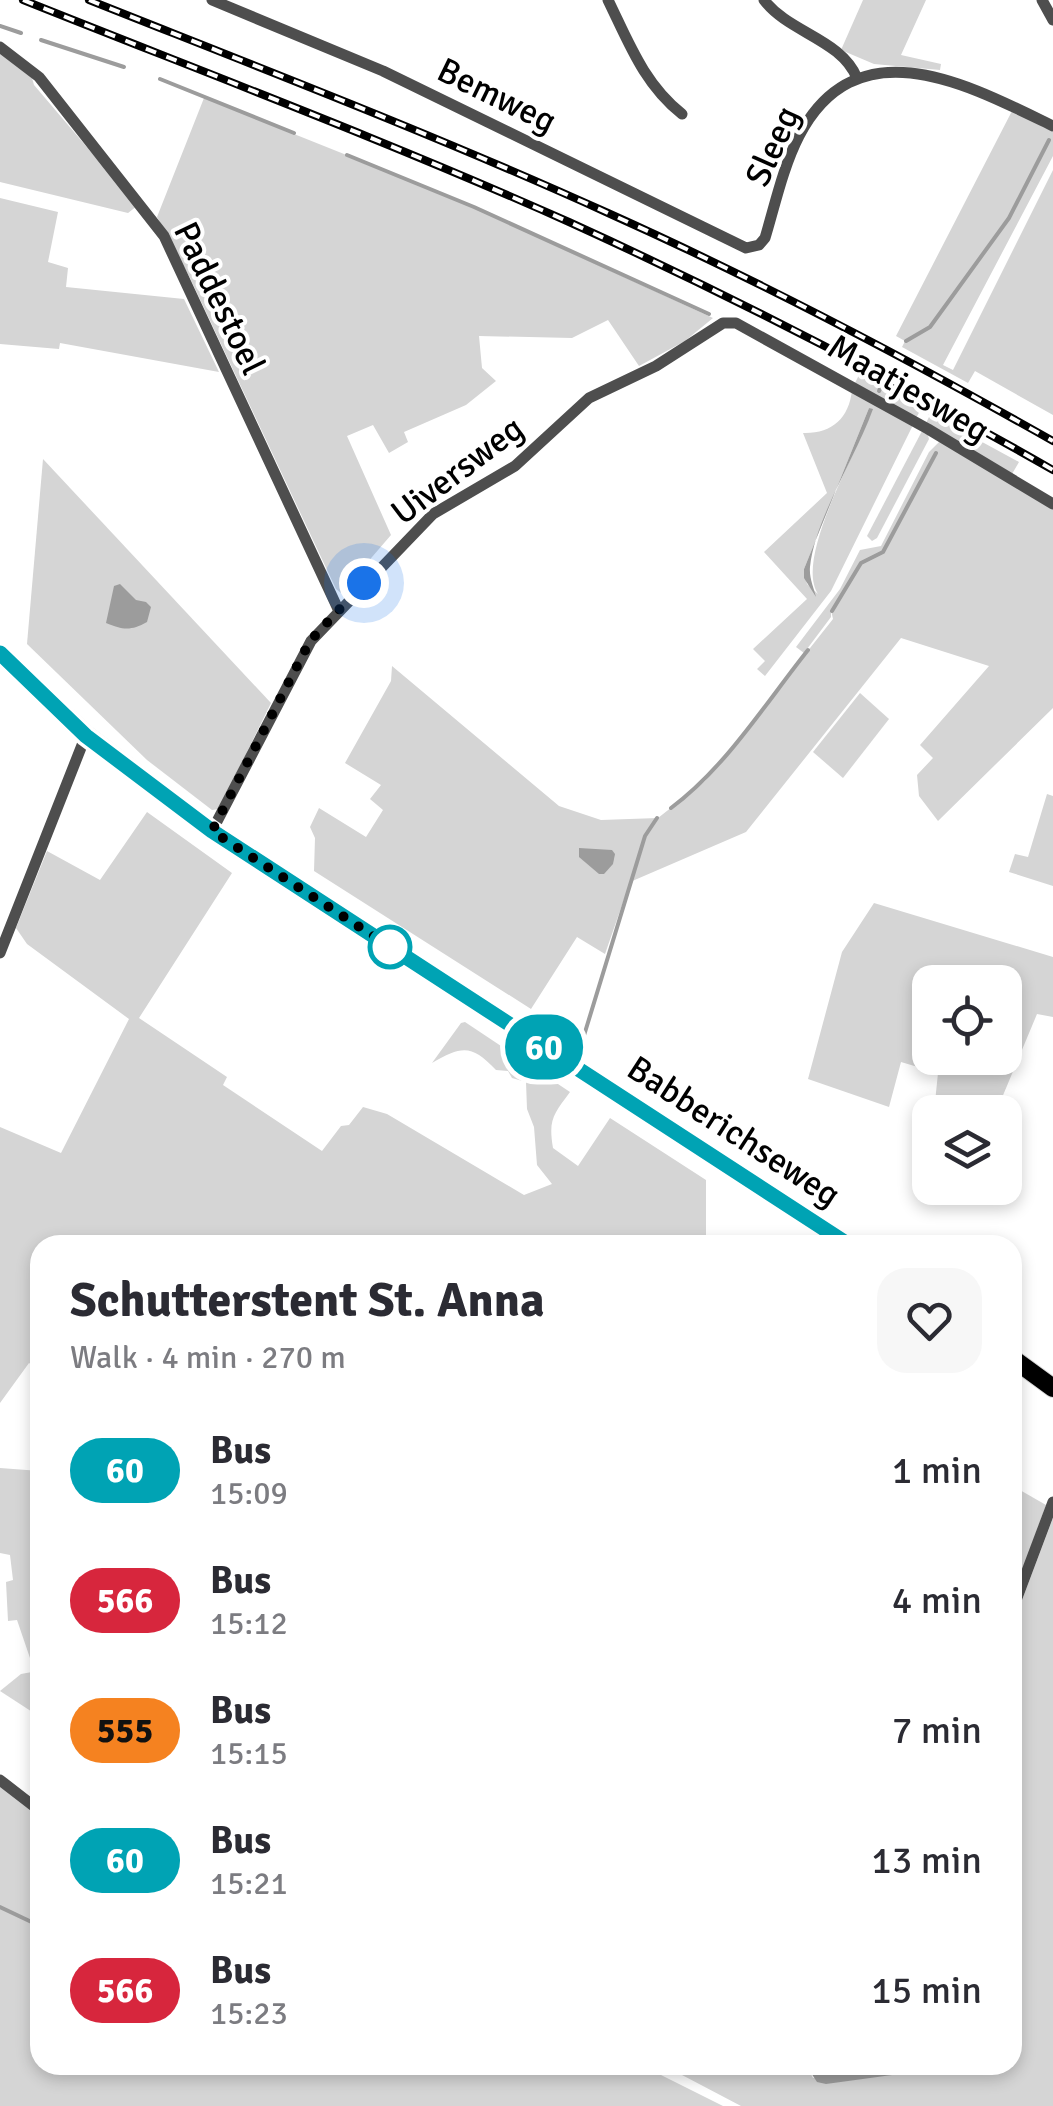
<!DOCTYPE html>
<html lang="en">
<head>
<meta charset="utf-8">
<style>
	:root { --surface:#fff; --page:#f7f7f7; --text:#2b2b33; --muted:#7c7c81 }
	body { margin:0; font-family:Signika,sans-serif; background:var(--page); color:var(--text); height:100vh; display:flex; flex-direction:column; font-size:38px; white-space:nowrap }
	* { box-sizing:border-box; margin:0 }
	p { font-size:32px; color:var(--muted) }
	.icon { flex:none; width:55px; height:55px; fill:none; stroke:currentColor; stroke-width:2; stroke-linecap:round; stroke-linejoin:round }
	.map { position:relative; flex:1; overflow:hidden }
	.sheet { position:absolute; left:30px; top:1235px; width:992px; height:840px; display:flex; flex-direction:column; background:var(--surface); border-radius:30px; box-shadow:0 5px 15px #0003 }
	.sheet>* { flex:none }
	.badge { padding:0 20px; border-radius:32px; font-size:35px; line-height:65px }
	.fabs { position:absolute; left:912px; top:965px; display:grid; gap:20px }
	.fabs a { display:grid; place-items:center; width:110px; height:110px; border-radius:20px; background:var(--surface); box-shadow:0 5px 15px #0003; font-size:50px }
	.you { position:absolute; width:50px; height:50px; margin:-25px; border:8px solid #fff; border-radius:50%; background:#1a73e8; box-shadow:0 0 0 15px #1a73e833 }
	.map>.badge { position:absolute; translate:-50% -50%; box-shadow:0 0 0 5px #fff }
	.round { display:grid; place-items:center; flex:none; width:105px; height:105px; border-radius:30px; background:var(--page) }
	.summary { display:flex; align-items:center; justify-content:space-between; height:170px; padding:0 40px }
	h1 { font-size:48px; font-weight:700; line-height:75px }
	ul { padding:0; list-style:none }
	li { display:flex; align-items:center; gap:30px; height:130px; padding:0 40px }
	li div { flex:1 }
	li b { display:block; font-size:38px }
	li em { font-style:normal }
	li .badge { min-width:110px; font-weight:700; text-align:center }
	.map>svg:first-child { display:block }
</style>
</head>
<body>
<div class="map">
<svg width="1053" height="2106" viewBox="0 0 1053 2106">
	<rect width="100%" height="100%" fill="#fff"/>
	<g fill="#d5d5d5" fill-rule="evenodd">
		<polygon points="863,0 926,0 901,55 941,64 940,70 874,64 841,50"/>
		<polygon points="0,53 32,78 34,85 137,206 128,213 0,182"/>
		<polygon points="204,98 444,194 713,318 685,341 639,366 608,320 572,338 479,336 482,368 496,381 466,405 404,432 408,442 389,453 373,425 347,436 391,535 341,593 336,589 190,278 157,217"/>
		<polygon points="1012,111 1053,132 1053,156 943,365 953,370 1053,170 1053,415 975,371 968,383 902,347 905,341 896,336"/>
		<polygon points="0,198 58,212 48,262 68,268 66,287 184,299 219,372 60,343 59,349 0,344"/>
		<polygon points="859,375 1019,462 1012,474 926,423 930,415 920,411 916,418 855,383"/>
		<path d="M852,390L913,425L831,591L765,676L757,669L765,661L753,649L807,599L764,552L827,493L803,433C831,434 849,419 852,390ZM869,408L872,410C858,451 794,558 818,594L807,584L804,569Z"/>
		<polygon points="922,431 927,432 929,439 877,538 872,541 867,536"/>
		<polygon points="940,441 1053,509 1053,708 938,821 919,796 917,775 933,758 920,745 989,666 901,638 746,832 630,882 605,954 577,937 531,1009 314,871 315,838 310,827 319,808 366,837 383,810 370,799 381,785 345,763 391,681 392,666 559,806 601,820 658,818 705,781 833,619 831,610 831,617 804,653 796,647 840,589 860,550 881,546 929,452"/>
		<polygon points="43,459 271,703 219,809 212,810 147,760 27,644"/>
		<polygon points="860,693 889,719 843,778 813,752"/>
		<polygon points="1047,794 1053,796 1053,886 1009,872 1015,854 1028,857"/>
		<path d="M147,812L232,873L139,1018L227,1077L223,1085L322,1151L341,1126L349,1125L363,1107L387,1114L524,1195L552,1184L537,1165L534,1127L527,1109L526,1082L512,1078L508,1071L496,1070C472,1045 463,1045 432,1063L461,1023L465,1022L570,1092C554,1114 548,1119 553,1148L578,1166L610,1118L706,1180V1245H40V1370L29,1363L0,1403V1127L61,1153L129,1019L27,944L16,928L47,851L100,880Z"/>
		<path d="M874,903L1053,957V1017L1037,1014L996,1112H934L938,1073L901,1062L889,1107L808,1079L842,952ZM1005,982V1058H930V982Z"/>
		<polygon points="0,1468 40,1471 40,1657 30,1658 17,1620 8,1621 6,1582 13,1580 10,1555 0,1553"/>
		<polygon points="1013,1486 1046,1505 1013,1596"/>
		<path d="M1053,1518V2106H741L663,2065H806L813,2078L891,2075L892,2066C906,2073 916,2075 930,2065H1012L1013,1624Z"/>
		<polygon points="32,1672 40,1674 40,1717 0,1691 21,1674"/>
		<polygon points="0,1785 40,1816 40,2065 641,2065 723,2106 0,2106"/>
	</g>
	<g fill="#9c9c9c">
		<path d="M869,408L873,409C856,457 815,518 810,567C809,578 814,588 816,597L804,578V569Z"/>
		<path d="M120,584L136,600L146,602L151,607L147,622C131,631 123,630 106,623L114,586Z"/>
		<polygon points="579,848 612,850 615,854 613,864 604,874 599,874 579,857"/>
		<polygon points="806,2065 828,2068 884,2065 892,2075 826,2084 817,2082"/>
	</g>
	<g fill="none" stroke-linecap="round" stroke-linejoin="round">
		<g stroke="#9c9c9c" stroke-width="4">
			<polyline points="0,26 21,33"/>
			<polyline points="41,40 124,67"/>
			<polyline points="160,79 294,133"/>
			<polyline points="347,155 474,207 709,314"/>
			<polyline points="906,341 930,327 1009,218 1049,140"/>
			<polyline points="879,391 880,389"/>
			<polyline points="832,611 861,563 883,552 936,453"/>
			<path d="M671,808C726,767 765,704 808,650"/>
			<polyline points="582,1042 645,836 657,818"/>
			<polyline points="0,1907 40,1926"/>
		</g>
		<defs>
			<g id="primary">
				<polyline points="0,653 86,735 212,831 849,1245"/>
				<polyline points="1012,1358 1053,1388"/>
			</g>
		</defs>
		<use href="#primary" stroke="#dbdbdb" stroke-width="20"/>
		<g stroke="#4e4e4e" stroke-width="11">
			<path d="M212,0L383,71L746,248L759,245L765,238C775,205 783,167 799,136C857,24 969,85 1053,126"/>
			<path d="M608,0C629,43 644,84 682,114"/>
			<path d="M764,0C789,33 841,39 857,78"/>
			<polyline points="1042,0 1053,20"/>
			<polyline points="0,47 39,77 164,236 338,609"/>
			<polyline points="212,831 311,641 433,514 515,466 589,398 656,366 723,323 736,323 928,429 1053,504"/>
			<polyline points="0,953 86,735"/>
			<polyline points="1012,1611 1053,1502"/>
			<polyline points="0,1780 40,1811"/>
			<polyline points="903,2065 909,2065"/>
		</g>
		<use href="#primary" stroke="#000" stroke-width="18"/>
		<defs>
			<g id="rail">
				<path d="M23,0C206,73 390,142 569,222C734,297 895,380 1053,470"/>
				<path d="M89,0C263,69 438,136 608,213C760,281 908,359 1053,441"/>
			</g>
		</defs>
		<use href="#rail" stroke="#000" stroke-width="8"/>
		<use href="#rail" stroke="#fff" stroke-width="4" stroke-dasharray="11" stroke-linecap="butt"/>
	</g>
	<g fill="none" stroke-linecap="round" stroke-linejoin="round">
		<defs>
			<polyline id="line" points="0,653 86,736 212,831 849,1245"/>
		</defs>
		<use href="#line" stroke="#fff" stroke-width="22"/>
		<use href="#line" stroke="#00a3b4" stroke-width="15"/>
		<polyline stroke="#000" stroke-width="10" stroke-dasharray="0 18" points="364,583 310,641 212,831 401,954 390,947"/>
	</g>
	<circle fill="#fff" stroke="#00a3b4" stroke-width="5" cx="390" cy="947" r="20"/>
	<g text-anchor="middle" stroke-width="8" stroke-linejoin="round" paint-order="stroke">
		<g font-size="35" fill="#000" stroke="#fff">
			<text transform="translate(497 95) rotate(26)" y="12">Bemweg</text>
			<text transform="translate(772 146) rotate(-66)" y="12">Sleeg</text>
			<text transform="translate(220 298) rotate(64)" y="12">Paddestoel</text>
			<text transform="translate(909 388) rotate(30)" y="12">Maatjesweg</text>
			<text transform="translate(457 470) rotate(-37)" y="12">Uiversweg</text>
			<text transform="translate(734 1131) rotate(33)" y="12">Babberichseweg</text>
		</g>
	</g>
</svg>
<div class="fabs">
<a><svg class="icon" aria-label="locate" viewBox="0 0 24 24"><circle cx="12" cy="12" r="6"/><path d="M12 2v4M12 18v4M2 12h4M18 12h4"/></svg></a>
<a><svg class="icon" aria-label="layers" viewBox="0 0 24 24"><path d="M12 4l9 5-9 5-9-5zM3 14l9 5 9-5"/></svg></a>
</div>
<div class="you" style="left:364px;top:583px"></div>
<b class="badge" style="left:544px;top:1047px;background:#00a3b4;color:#fff">60</b>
<section class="sheet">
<div class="summary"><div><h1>Schutterstent St. Anna</h1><p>Walk · 4 min · 270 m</p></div><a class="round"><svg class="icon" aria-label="heart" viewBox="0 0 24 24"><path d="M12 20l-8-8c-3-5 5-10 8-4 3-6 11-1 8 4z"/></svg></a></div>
<ul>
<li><span class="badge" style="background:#00a3b4;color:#fff">60</span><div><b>Bus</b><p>15:09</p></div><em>1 min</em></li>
<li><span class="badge" style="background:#d7263d;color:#fff">566</span><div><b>Bus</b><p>15:12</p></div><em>4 min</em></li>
<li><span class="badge" style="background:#f58220;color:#111">555</span><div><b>Bus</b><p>15:15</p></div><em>7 min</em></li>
<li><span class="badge" style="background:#00a3b4;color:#fff">60</span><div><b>Bus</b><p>15:21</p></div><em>13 min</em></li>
<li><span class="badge" style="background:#d7263d;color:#fff">566</span><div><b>Bus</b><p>15:23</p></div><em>15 min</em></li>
</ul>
</section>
</div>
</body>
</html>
